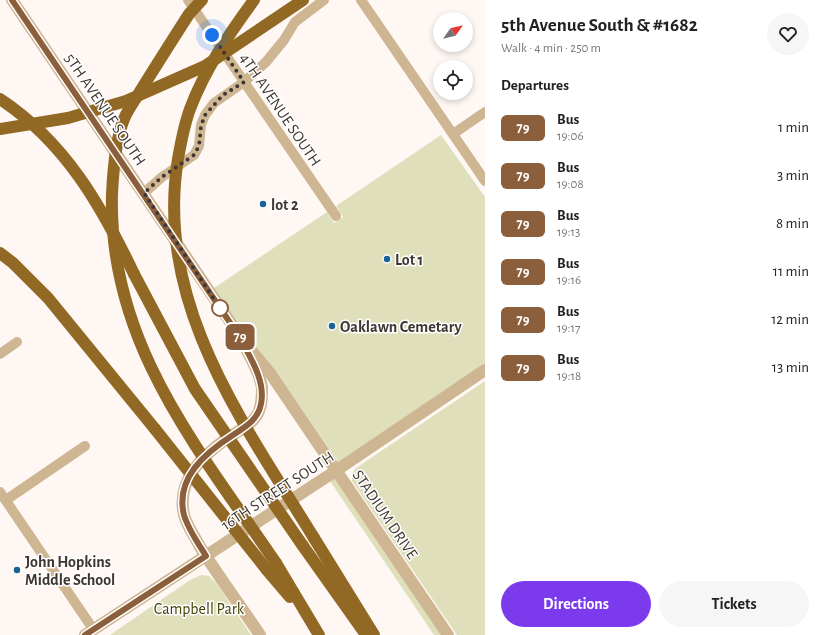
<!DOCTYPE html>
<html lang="en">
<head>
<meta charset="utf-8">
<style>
	:root { --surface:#fff; --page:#f6f6f6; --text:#202124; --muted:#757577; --accent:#7c3aed }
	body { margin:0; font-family:"Alegreya Sans",sans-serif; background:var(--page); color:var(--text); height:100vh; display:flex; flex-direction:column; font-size:15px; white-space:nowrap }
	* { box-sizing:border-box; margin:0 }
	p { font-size:13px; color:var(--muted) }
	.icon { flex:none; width:22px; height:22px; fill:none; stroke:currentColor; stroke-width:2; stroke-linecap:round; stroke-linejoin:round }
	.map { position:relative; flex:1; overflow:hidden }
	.sheet { display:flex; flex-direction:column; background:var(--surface); width:340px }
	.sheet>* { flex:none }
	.badge { padding:0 8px; border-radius:6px; font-size:14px; line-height:26px }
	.needle { width:26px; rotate:56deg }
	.tools { position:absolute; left:433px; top:12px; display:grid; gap:8px }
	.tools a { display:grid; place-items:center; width:40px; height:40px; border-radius:50%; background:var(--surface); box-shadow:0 2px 6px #0003; font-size:20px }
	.you { position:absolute; width:20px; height:20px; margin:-10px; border:3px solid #fff; border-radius:50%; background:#1a73e8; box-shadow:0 0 0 6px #1a73e833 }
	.map>.badge { position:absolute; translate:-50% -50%; box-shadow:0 0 0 2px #fff }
	h2 { padding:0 16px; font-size:15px; line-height:36px }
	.round { display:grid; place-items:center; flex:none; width:42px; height:42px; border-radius:21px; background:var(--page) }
	.summary { display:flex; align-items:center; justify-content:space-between; height:68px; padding:0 16px }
	h1 { font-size:19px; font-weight:700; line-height:30px }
	.button { display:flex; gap:8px; margin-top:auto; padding:8px 16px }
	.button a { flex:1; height:46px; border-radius:24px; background:var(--accent); color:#fff; font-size:16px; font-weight:700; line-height:46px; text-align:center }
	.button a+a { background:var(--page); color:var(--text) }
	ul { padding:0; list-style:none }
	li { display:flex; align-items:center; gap:12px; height:48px; padding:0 16px }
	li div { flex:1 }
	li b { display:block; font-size:15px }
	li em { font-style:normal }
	li .badge { min-width:44px; font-weight:700; text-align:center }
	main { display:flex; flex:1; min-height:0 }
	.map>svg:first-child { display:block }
</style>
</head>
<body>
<main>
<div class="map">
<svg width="485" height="635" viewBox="0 0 485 635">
	<rect width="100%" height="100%" fill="#fef7f4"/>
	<g fill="#dfe0bb">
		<polygon points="441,135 485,197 485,364 339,463 275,370 244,332 214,288 327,212 334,223 343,217 336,206"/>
		<polygon points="485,381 485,635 457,635 352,481 352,473 356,468"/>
		<polygon points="335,478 442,635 434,635 330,481"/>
		<polygon points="201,575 209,576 217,584 251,635 110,635 190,580"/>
	</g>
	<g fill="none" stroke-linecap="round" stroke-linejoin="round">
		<g stroke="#ceb692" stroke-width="10">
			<polyline points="188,0 336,216"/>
			<polyline points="361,0 485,181"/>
			<polyline points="453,134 485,112"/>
			<polyline points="144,193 162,177 194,155 199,146 201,125 205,115 214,103 244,82 266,62 284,40 295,22 324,0"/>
			<polyline points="0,354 17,342"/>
			<polyline points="0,492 93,629"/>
			<polyline points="6,500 85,446"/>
		</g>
		<g stroke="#ceb692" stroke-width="12">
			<path d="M12,0L239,335C246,351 260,371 262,388C262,396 262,407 257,415C251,425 239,431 229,437C203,455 176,480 184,515C187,526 194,535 199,545C218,576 240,605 260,635"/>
			<polyline points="251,350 270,373 448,635"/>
			<polyline points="85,635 337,470 485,370"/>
		</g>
		<g stroke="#926924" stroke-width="12">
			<path d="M0,99C65,142 101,205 134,274"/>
			<polyline points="0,253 13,263 48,298 155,429"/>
			<polyline points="314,538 374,635"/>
			<polyline points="303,546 364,632"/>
			<polyline points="276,563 319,635"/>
			<polyline points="267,570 290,597"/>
		</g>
		<g stroke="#926924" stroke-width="12">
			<path d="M202,0L189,14C173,39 157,64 141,90C136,99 128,109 124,119C116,138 113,173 112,194C108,343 198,448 276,563"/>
			<path d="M254,0C229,34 205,69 190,109C184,125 181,142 178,159C154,303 243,422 314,538"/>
			<polyline points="0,129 68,118 126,101 205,66 303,0"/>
			<polyline points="134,274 195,389 303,546"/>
			<polyline points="155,429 267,570"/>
		</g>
	</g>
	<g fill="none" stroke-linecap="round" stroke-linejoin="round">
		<defs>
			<path id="line" d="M12,0L239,336C249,356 266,380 261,404C258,420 245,427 233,435C205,453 175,478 184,515C188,529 198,543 206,556L85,635"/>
		</defs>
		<use href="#line" stroke="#fff" stroke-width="9"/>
		<use href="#line" stroke="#8b5e3c" stroke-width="6"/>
		<polyline stroke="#3e3734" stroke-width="4" stroke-dasharray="0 7.2" points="212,35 244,82 223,95 205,115 201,126 199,146 194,155 162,177 144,193 222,311 220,308"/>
	</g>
	<g fill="#1b6296" stroke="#fff" stroke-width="1.5">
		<circle cx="263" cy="204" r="4"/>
		<circle cx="387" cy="259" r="4"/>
		<circle cx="332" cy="326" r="4"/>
		<circle cx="17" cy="570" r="4"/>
	</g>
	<circle fill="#fff" stroke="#8b5e3c" stroke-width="2" cx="220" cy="308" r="8"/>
	<g text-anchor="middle" stroke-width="3" stroke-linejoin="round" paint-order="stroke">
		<g font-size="16" fill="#3e3734" stroke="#fff">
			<text transform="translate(106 109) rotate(56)" y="6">5TH AVENUE SOUTH</text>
			<text transform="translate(281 109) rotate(56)" y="6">4TH AVENUE SOUTH</text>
			<text transform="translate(277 490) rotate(-33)" y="6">16TH STREET SOUTH</text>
			<text transform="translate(386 514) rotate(56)" y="6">STADIUM DRIVE</text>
		</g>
		<g font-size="16" font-weight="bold" fill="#3e3734" stroke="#fff" text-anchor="start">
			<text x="271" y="210">lot 2</text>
			<text x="395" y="265">Lot 1</text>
			<text x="340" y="332">Oaklawn Cemetary</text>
			<text x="25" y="567">John Hopkins<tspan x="25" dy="18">Middle School</tspan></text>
		</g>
		<g font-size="16" fill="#434207" stroke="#fff">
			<text x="199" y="614">Campbell Park</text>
		</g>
	</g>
</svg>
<div class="tools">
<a><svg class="needle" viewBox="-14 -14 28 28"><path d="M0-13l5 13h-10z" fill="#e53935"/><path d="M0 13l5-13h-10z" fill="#757577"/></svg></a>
<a><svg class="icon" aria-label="locate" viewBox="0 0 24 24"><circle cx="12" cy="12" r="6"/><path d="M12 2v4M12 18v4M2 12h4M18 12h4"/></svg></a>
</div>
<div class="you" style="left:212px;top:35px"></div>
<b class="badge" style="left:240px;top:337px;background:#8b5e3c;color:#fff">79</b>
</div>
<section class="sheet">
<div class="summary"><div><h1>5th Avenue South &amp; #1682</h1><p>Walk · 4 min · 250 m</p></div><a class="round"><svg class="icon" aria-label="heart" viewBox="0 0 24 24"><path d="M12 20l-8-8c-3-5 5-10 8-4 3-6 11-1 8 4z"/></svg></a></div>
<h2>Departures</h2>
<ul>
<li><span class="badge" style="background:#8b5e3c;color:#fff">79</span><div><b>Bus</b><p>19:06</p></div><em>1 min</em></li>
<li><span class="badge" style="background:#8b5e3c;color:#fff">79</span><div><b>Bus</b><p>19:08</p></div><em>3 min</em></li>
<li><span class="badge" style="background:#8b5e3c;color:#fff">79</span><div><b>Bus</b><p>19:13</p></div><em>8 min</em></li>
<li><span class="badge" style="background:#8b5e3c;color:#fff">79</span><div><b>Bus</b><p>19:16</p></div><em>11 min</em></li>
<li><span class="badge" style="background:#8b5e3c;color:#fff">79</span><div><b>Bus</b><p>19:17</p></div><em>12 min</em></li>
<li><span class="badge" style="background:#8b5e3c;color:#fff">79</span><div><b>Bus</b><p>19:18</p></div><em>13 min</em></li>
</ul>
<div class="button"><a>Directions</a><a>Tickets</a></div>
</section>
</main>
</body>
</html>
